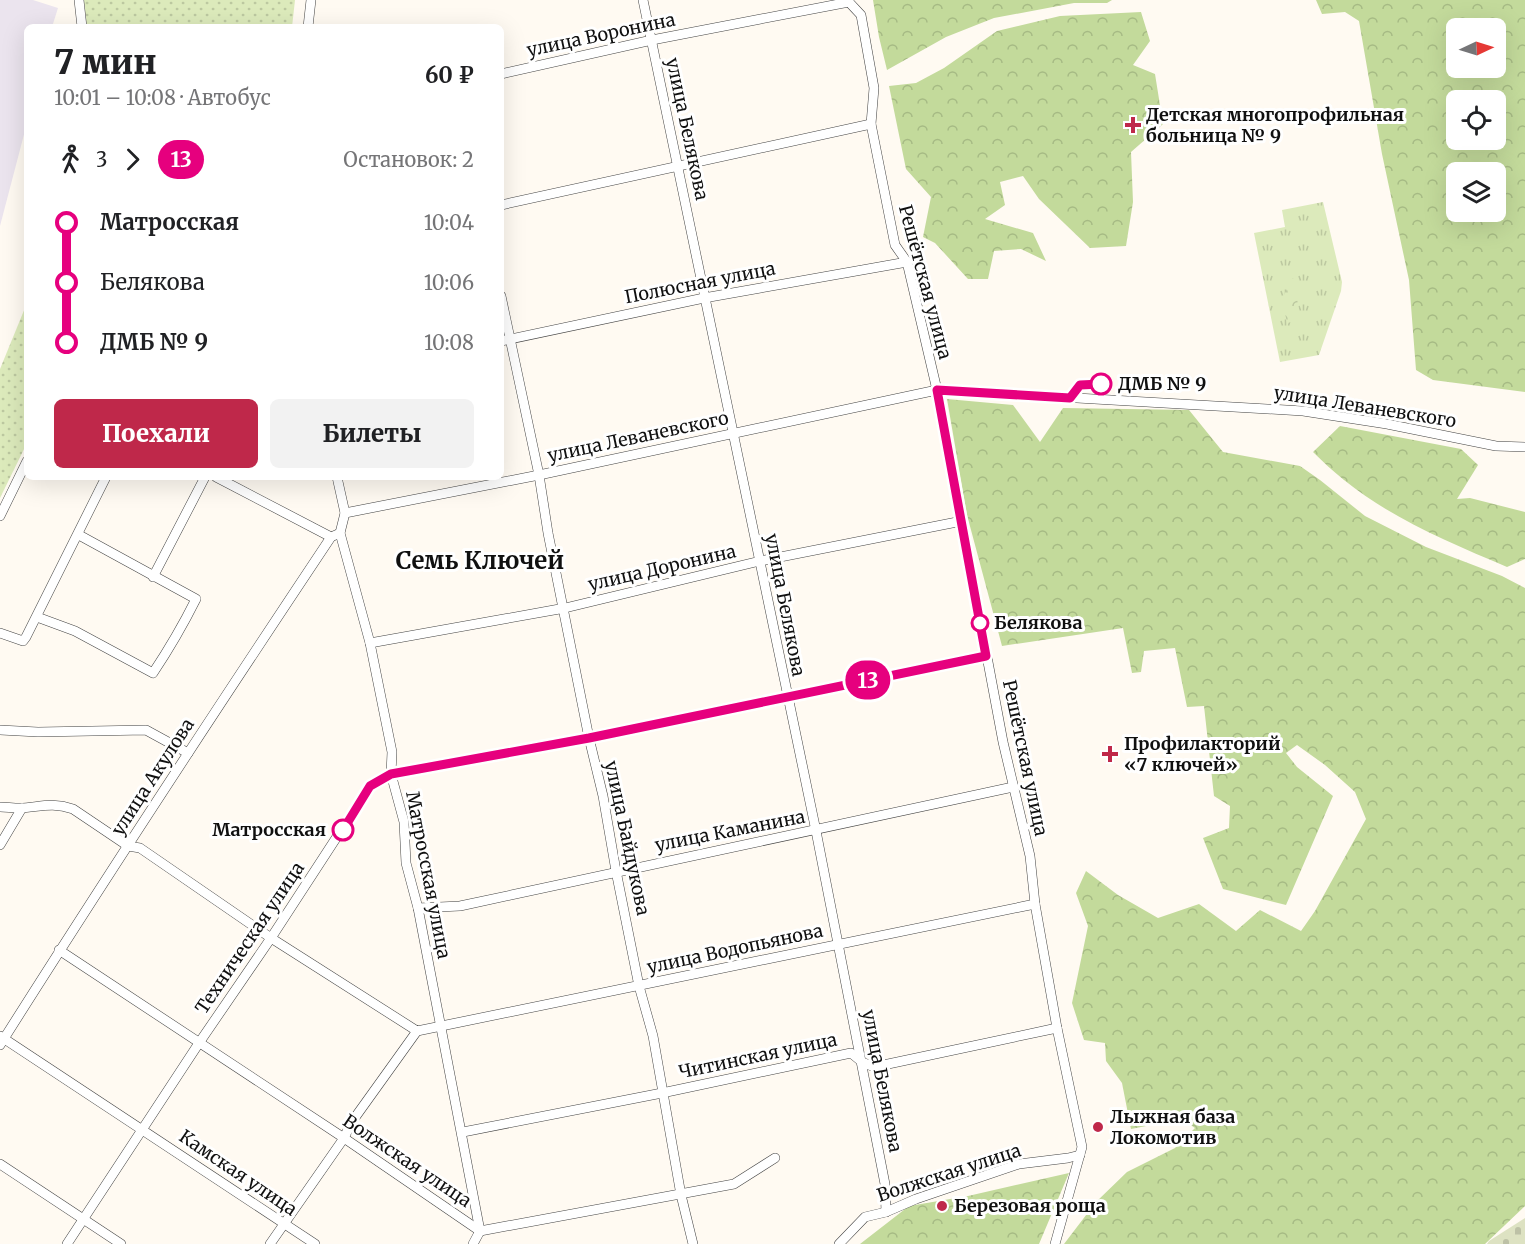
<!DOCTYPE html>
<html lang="ru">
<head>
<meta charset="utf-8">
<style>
	:root { --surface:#fff; --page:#f2f2f2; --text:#202124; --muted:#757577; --accent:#bf284a }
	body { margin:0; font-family:Merriweather,serif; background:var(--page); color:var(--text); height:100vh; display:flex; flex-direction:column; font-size:22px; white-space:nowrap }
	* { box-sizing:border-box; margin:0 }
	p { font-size:20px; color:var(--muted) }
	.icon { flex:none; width:33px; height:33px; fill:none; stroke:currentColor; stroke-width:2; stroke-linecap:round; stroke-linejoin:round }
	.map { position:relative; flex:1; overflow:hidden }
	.side { position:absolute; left:24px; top:24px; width:480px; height:456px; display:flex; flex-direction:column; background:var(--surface); border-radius:9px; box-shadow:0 6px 24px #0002 }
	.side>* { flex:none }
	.badge { padding:0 12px; border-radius:20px; font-size:21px; line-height:39px }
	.needle { width:39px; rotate:86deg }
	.buttons { position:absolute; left:1446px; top:18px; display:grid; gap:12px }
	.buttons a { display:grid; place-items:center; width:60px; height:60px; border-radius:9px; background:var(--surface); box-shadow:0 6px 24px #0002; font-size:30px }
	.map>.badge { position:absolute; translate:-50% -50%; box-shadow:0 0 0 3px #fff }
	.legs { display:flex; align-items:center; gap:9px; height:66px; padding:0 30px; font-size:20px }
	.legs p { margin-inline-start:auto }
	.head { display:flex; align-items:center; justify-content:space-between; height:102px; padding:0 30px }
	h1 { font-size:33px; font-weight:800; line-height:45px }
	.primary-button { display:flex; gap:12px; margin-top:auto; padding:12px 30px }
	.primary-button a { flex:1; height:69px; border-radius:9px; background:var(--accent); color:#fff; font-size:24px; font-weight:800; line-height:69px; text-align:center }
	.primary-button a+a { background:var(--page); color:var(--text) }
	ul { padding:0 30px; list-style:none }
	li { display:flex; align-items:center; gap:21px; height:60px; font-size:22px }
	li i { display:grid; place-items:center; width:9px; height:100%; margin:0 8px; background:currentColor }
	li i::after { content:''; width:15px; height:15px; margin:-8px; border:4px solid; border-radius:50%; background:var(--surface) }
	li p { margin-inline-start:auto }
	li:first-child i { background:linear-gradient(#0000 50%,currentColor 0) }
	li:last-child i { background:linear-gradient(currentColor 50%,#0000 0) }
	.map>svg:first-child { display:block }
</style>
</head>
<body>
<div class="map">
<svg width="1525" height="1244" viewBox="0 0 1525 1244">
	<defs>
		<pattern id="grass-tufts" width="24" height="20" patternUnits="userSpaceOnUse" patternTransform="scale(1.5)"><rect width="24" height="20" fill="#dceabb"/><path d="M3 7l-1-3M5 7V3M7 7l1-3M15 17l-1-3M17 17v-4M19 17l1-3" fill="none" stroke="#bcc8a0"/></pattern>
		<pattern id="forest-crowns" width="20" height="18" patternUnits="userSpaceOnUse" patternTransform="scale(1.5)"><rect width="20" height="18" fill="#c3da9b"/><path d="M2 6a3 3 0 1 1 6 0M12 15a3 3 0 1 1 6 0" fill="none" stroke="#a6ba84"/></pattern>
		<pattern id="cemetery-stones" width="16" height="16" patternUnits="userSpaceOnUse" patternTransform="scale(1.5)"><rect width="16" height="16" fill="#dde2c2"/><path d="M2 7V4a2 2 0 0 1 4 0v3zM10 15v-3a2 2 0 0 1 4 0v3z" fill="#bdc1a6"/></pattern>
		<pattern id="park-crowns" width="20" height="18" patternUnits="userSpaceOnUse" patternTransform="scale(1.5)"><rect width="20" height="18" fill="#dceabb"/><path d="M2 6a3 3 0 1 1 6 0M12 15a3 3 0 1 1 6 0" fill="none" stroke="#bcc8a0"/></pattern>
		<pattern id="garden-dots" width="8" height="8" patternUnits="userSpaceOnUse" patternTransform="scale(1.5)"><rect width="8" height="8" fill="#dceabb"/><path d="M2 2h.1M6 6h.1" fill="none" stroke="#bcc8a0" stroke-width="1.8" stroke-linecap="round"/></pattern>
	</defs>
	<rect width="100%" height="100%" fill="#fffaf2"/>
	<polygon fill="#ebe4ee" points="0,0 33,0 58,8 52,27 27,27 27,123 0,226"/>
	<polygon fill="url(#grass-tufts)" points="1323,202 1342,282 1341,291 1319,355 1280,362 1254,233 1285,227 1282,210"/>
	<g fill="url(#forest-crowns)" fill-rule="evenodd">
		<polygon points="873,0 1112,0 1107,3 1074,3 994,18 946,37 887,70 879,37"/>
		<path d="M1316,0H1525V392L1433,380L1416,370L1409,280L1382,154L1359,21L1345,12L1322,14ZM1456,28H1496V68H1456ZM1456,100H1496V140H1456ZM1496,172V212H1456V172Z"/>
		<polygon points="1141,12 1150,41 1133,65 1155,74 1163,124 1131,152 1133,202 1126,246 1090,248 1039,199 1023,176 1000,182 1005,205 985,219 1033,233 1046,261 1021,249 994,251 988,279 968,279 935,243 923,237 931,197 906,169 889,86 916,83 944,68 997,31 1060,16"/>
		<polygon points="947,399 1013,405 1040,442 1063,408 1189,410 1223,452 1300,466 1320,480 1365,516 1426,547 1502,576 1525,588 1525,1206 1485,1244 1064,1244 1096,1202 1127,1172 1175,1148 1195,1128 1182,1119 1131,1129 1122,1083 1106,1061 1105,1043 1084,1040 1072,1003 1088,926 1076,893 1086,871 1118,895 1158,918 1199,904 1236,931 1260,910 1301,931 1315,911 1366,819 1355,792 1325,765 1297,745 1286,753 1297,767 1333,796 1286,905 1223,889 1203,838 1229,828 1230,806 1214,796 1204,706 1187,707 1175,648 1144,651 1141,672 1132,673 1123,628 1002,646 967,515"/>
		<path d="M1340,426L1461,449L1478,465L1457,499L1470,498L1525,512V559L1507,567C1451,543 1392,519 1344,480C1333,471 1323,462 1313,452Z"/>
		<polygon points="1069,1173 1039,1244 860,1244 909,1206 968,1196"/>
	</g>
	<polygon fill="url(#cemetery-stones)" points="1525,1218 1525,1244 1487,1244 1489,1241"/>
	<polygon fill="url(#park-crowns)" points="1293,278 1301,320 1287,323 1282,299"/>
	<g fill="url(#garden-dots)">
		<polygon points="84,0 295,0 292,27 87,27"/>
		<polygon points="27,303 27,443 0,498 0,369"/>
	</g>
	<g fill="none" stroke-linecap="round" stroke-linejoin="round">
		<defs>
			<g id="minor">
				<polyline points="79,0 82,27"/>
				<polyline points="643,0 816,831 885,1184 886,1212"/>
				<polyline points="847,0 861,15 874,88 871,124 895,245 907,262 937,390 1003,742 1030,856 1035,904 1057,1028 1082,1147 1055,1244"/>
				<polyline points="308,27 311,0"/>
				<polyline points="501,74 652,40 849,2"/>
				<polyline points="501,205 871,124"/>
				<polyline points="501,296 539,475 548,533 589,738 603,796 616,871 639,986 653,1036 681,1195 693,1244"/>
				<polyline points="501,341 704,298 907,262"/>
				<polyline points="216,477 331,537"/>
				<polyline points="337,477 345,513 340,533 370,643 392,752 391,774 404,822 406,863 418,908 480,1231 473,1244"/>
				<polyline points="345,513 539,475 937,390 1303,411 1387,424 1496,446 1525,447"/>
				<polyline points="0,516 27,461"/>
				<polyline points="153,577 205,477"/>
				<path d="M37,617L75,631L153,673C169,649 183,625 196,599L79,535"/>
				<polyline points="0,633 23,641 26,637 106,477"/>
				<polyline points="370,643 565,608 760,561 962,521"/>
				<polyline points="0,730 38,732 146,730 188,753"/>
				<path d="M0,807C6,807 13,808 20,808C40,807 52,802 73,809L128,846L140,848L271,938L417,1031L1035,904"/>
				<polyline points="0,845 22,808"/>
				<polyline points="418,908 460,906 1013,787"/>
				<polyline points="59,950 344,1138 480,1231 734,1184 775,1158"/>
				<polyline points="0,1036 315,1244"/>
				<path d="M0,1045C108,874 219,705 331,537L340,533"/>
				<polyline points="463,1132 662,1093 851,1053 862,1062 874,1067 1057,1028"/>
				<polyline points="0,1164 121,1244"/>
				<polyline points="67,1244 199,1043 271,938 370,786 391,774 589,738 986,656"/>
				<polyline points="270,1244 344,1138 351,1123 417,1031"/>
				<polyline points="839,1244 865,1217 886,1212 916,1199 1019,1164 1068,1158 1080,1155"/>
			</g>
		</defs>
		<use href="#minor" stroke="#434343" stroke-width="10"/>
		<use href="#minor" stroke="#fff" stroke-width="9"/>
	</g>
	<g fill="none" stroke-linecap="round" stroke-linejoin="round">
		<defs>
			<polyline id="line-1" points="343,830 370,786 391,774 589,738 986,656 937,390 1070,398 1080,385 1101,384"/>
		</defs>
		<use href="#line-1" stroke="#fff" stroke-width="14"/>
		<use href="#line-1" stroke="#e6007e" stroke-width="9"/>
	</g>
	<g fill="#bf284a" stroke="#fff" stroke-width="2">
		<path d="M1130 116h6v6h6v6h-6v6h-6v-6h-6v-6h6z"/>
		<path d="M1107 745h6v6h6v6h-6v6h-6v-6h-6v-6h6z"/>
		<circle cx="1098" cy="1127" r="6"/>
		<circle cx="942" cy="1206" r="6"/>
	</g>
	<g fill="#fff" stroke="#e6007e" stroke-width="3">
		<circle cx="1101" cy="384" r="10"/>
		<circle cx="980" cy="623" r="8"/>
		<circle cx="343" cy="830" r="10"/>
	</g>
	<g text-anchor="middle" stroke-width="6" stroke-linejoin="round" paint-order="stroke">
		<g font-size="18" fill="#101010" stroke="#fff">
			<text transform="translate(601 35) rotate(-12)" y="6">улица Воронина</text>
			<text transform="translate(687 129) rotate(78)" y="6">улица Белякова</text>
			<text transform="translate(925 282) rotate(75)" y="6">Решётская улица</text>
			<text transform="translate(700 283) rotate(-11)" y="6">Полюсная улица</text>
			<text transform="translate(1365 407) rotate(9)" y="6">улица Леваневского</text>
			<text transform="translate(638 437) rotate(-12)" y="6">улица Леваневского</text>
			<text transform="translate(662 568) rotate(-13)" y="6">улица Доронина</text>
			<text transform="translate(785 605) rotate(79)" y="6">улица Белякова</text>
			<text transform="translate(1025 758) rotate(78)" y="6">Решётская улица</text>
			<text transform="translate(153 777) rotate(-57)" y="6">улица Акулова</text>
			<text transform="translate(730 831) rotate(-11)" y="6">улица Каманина</text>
			<text transform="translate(627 838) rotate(78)" y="6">улица Байдукова</text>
			<text transform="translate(428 875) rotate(79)" y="6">Матросская улица</text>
			<text transform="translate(250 938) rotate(-56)" y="6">Техническая улица</text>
			<text transform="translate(735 949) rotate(-12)" y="6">улица Водопьянова</text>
			<text transform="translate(758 1056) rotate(-12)" y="6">Читинская улица</text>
			<text transform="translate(882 1081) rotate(79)" y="6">улица Белякова</text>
			<text transform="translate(407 1161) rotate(34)" y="6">Волжская улица</text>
			<text transform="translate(238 1173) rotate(34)" y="6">Камская улица</text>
			<text transform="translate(949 1173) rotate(-18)" y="6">Волжская улица</text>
		</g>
		<g font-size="18" font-weight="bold" fill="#101010" stroke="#fff" text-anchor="start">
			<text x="1146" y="121">Детская многопрофильная<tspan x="1146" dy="21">больница № 9</tspan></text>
			<text x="1124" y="750">Профилакторий<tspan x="1124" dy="21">«7 ключей»</tspan></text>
			<text x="1110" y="1123">Лыжная база<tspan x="1110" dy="21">Локомотив</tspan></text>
			<text x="954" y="1212">Березовая роща</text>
		</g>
		<g font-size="18" font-weight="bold" fill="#101010" stroke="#fff" text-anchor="start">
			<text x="1118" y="390">ДМБ № 9</text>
			<text x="994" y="629">Белякова</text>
			<text x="326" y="836" text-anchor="end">Матросская</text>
		</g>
		<g font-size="24" font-weight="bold" fill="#101010" stroke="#fff">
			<text x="480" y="569">Семь Ключей</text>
		</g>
	</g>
</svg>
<div class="buttons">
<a><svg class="needle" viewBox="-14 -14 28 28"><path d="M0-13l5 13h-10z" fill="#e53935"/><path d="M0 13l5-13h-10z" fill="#757577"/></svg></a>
<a><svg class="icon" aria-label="locate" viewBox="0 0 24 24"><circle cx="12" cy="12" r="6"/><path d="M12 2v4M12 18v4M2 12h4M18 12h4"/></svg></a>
<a><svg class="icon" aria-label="layers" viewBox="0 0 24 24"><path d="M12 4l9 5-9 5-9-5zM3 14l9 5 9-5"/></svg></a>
</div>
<b class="badge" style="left:868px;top:680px;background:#e6007e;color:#fff">13</b>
<section class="side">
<div class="head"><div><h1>7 мин</h1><p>10:01 – 10:08 · Автобус</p></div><b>60 ₽</b></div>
<div class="legs"><svg class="icon" aria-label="walk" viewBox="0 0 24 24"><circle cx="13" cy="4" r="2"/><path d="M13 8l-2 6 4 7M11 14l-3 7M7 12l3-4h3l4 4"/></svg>3<svg class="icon" aria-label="forward" viewBox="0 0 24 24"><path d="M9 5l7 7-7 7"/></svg><b class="badge" style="background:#e6007e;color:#fff">13</b><p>Остановок: 2</p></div>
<ul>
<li><i style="color:#e6007e"></i><b>Матросская</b><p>10:04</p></li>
<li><i style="color:#e6007e"></i><span>Белякова</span><p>10:06</p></li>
<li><i style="color:#e6007e"></i><b>ДМБ № 9</b><p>10:08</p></li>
</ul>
<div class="primary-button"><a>Поехали</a><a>Билеты</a></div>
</section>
</div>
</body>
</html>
